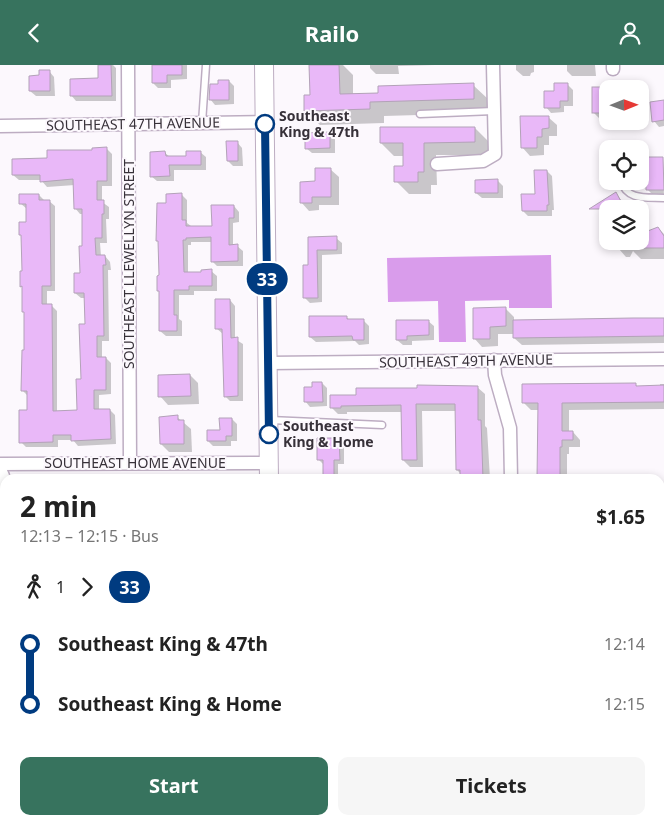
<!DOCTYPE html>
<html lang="en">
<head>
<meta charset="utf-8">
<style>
	:root { --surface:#fff; --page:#f6f6f6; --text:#222; --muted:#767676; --accent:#37735e }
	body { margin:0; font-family:"Noto Sans",sans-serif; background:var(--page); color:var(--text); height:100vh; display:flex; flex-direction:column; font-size:19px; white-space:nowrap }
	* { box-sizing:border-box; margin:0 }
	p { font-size:16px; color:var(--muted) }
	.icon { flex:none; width:28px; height:28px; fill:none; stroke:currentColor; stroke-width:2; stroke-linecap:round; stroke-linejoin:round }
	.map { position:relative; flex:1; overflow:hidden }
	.drawer { position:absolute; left:0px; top:409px; width:665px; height:351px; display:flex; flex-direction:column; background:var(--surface); border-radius:15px 15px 0 0; box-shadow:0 2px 8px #0003 }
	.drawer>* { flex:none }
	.badge { padding:0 10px; border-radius:16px; font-size:18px; line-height:32px }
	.needle { width:32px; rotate:89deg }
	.controls { position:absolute; left:599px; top:15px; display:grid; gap:10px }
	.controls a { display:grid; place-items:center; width:50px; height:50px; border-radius:10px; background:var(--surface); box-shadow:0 2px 8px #0003; font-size:25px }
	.map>.badge { position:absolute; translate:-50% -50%; box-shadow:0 0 0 2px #fff }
	.legs { display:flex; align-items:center; gap:8px; height:55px; padding:0 20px; font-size:16px }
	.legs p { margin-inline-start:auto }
	.headline { display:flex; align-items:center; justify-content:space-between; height:85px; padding:0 20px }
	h1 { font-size:28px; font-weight:700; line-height:38px }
	.button { display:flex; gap:10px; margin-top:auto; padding:10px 20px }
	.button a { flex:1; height:58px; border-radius:10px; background:var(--accent); color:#fff; font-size:20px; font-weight:700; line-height:58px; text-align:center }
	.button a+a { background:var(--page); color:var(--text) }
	ul { padding:0 20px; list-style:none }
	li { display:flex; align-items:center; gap:18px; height:60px; font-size:19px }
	li i { display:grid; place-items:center; width:8px; height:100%; margin:0 6px; background:currentColor }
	li i::after { content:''; width:12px; height:12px; margin:-6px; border:4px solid; border-radius:50%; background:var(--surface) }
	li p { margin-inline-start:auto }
	li:first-child i { background:linear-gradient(#0000 50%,currentColor 0) }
	li:last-child i { background:linear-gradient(currentColor 50%,#0000 0) }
	header { display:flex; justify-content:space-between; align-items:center; height:65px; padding:0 20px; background:var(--accent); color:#fff; font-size:22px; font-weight:700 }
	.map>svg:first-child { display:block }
</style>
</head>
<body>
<header><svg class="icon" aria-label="back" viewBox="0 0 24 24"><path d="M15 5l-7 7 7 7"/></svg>Railo<svg class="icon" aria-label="person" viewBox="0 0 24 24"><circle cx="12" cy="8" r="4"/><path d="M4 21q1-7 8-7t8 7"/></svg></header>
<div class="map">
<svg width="664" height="759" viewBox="0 0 664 759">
	<rect width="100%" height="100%" fill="#fcf8fd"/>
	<polygon fill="#d99ceb" points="551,190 552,243 509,243 509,235 465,236 466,277 439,277 438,236 388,237 387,193"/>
	<g fill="#0003">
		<polygon points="99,0 113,0 116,3 116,36 76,36 71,30 99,15"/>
		<polygon points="153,0 187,0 187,14 171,15 171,23 158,23 153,18"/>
		<polygon points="310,0 343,0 353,10 353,30 473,20 488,34 488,48 384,51 384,58 320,60 306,46 311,31"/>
		<polygon points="370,0 435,0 398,1 399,9 376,9 370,3"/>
		<polygon points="516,0 534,0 534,7 531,8 530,11 523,11 516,5"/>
		<polygon points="567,0 595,0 596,11 572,11 567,6"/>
		<polygon points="49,6 54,12 55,31 36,31 30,26 40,12"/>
		<polygon points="229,16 234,21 234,39 215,40 210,34 219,20"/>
		<polygon points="567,19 573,25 573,41 564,41 564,47 551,48 546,42 555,27"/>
		<polygon points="593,23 611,24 608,24 608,52 599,53 593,47"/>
		<polygon points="664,37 664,61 659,62 654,56"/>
		<polygon points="548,52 557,60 557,71 549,71 549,80 544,80 544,90 530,91 522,82"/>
		<polygon points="475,63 488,76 488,90 436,90 437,120 431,120 431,129 409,129 396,116 404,102 404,91 394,91 381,78"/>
		<polygon points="330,69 335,74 335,88 312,88 306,83"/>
		<polygon points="237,77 242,83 243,101 233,101 228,96"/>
		<polygon points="107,84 112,89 112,121 102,121 102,137 109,142 109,154 106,154 107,178 100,178 101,191 105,191 110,197 111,205 108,205 109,276 102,276 102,293 106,293 111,298 111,329 99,330 99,345 110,345 115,350 116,379 78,381 73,375 58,375 58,382 26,382 21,377 28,346 28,331 23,326 26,287 23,223 21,221 23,207 23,172 21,170 27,159 27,144 20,138 39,130 45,136 49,136 55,141 55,226 47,226 47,240 51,240 57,246 57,347 78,347 86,260 86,233 81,233 75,228 81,209 83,182 83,149 80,149 75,143 75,120 47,122 41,115 19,115 13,110 48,95"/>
		<polygon points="200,87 206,92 206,105 174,105 174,116 157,116 151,111 165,88 170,92 188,92"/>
		<polygon points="663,93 664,132 655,132 647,124"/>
		<polygon points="330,104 339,112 339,140 319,140 319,145 309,146 301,137"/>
		<polygon points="547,106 552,111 554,145 552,145 552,151 528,151 523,146 536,130"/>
		<polygon points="498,116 503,121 503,133 482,133 476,128"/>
		<polygon points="616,129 629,144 608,144 608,151 600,139"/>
		<polygon points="182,130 187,135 187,158 191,161 213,162 234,141 239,147 239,157 233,158 233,181 237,181 243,186 243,201 217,201 212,196 212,177 191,177 191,180 188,180 188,208 202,208 211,206 217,211 217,226 194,226 194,230 179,230 179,254 182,256 182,271 166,271 160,266 160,212 167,139"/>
		<polygon points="640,163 644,169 658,163 664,169 664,194 641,194 633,186 630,192 626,192 612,176 640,176"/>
		<polygon points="309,173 336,173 342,178 342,189 322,190 322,237 310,238 304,232 310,201"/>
		<polygon points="230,235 235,241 235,274 243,279 243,336 230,336 225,331 223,269 216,263"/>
		<polygon points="505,243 514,252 514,257 664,255 664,278 522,280 514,273 514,269 498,269 498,281 482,282 474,273"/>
		<polygon points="346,252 350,255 363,255 369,261 369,279 359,280 355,276 316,277 310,272"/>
		<polygon points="428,256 434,261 434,275 412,276 412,280 403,280 397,275"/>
		<polygon points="190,310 198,318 199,339 168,340 160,331"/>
		<polygon points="322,318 327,323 327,341 310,342 305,336 313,324"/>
		<polygon points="635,319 638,322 660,321 660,319 664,319 664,344 569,345 569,367 573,367 580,375 580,382 569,382 569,389 567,389 567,414 539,414 539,345 531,345 524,338"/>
		<polygon points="477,322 485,329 485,361 487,363 490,414 461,414 461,409 457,405 456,346 422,346 423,402 410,402 403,395 403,347 347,347 347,349 338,349 331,342 358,331 418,324"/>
		<polygon points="177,352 191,364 192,387 169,387 161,379"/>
		<polygon points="232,354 237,359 237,376 231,376 231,381 213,381 208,376 221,366"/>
		<polygon points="339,374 344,379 344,399 338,399 338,414 324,414 323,399 319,395"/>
		<polygon points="385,411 398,411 401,414 385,414"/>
		<polygon points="660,623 664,627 664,644 660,644"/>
		<polygon points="660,665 664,669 664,683 660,685"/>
		<polygon points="0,677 5,681 5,722 0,722"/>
	</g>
	<g fill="#e9b8f8" stroke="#b3a2b8">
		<polygon points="98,0 111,0 112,31 70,31 70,14 98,13"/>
		<polygon points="152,0 182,0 182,10 167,10 167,18 152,18"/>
		<polygon points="309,0 339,0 340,29 378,28 378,21 474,18 474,34 370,37 370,44 304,46 304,30 310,30"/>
		<polygon points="39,5 50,5 50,26 29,26 29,11 39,10"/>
		<polygon points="218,15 229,15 229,35 209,35 210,19 218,19"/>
		<polygon points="554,18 568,18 568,36 560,36 560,43 544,43 544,26 554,26"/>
		<rect x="592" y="22" width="16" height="26"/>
		<polygon points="664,35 664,55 652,57 650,37"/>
		<polygon points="520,51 549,51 549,63 542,64 542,72 537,72 537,83 521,83"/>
		<polygon points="380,62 475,62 475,77 424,78 424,107 418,107 418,117 394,117 394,101 403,101 403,78 380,78"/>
		<polygon points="330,67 330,83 305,84 305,68"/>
		<polygon points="226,76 238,76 238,96 227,96"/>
		<polygon points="107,82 107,116 97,116 97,135 104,135 104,149 102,149 102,173 95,173 96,190 105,190 106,200 103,200 104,271 97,271 97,292 106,292 106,325 94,325 94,344 110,344 111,374 71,376 71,370 53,370 53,377 19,378 19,345 27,345 27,326 21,326 22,285 24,285 24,247 22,247 22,221 20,222 20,206 22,206 21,170 19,170 19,157 26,157 26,139 19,139 19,129 39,129 39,135 50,135 51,221 42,221 42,239 52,239 53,346 77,345 76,314 81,314 79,259 85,259 84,228 74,228 74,208 80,208 79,181 82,181 82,144 74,144 73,114 40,117 40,110 12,110 12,94 47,93 47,85 92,85 92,83"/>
		<polygon points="165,86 166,91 186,91 186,86 201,86 201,100 169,100 170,111 150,112 150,87"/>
		<polygon points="645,92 663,92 664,125 646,125"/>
		<polygon points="315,103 331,103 331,132 312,132 312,138 300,138 300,117 315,116"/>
		<polygon points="534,105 547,105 549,140 547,140 547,146 522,146 521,129 535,129"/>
		<polygon points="498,114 498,128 475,128 475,115"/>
		<polygon points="616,127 625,144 589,144"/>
		<polygon points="182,128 182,155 186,155 186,161 212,161 211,140 234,140 234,153 229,153 229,180 238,179 238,196 211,197 211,172 186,173 186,175 183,175 184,207 201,207 201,205 212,204 212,221 189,221 189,225 174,225 174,250 177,250 177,266 159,266 159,226 157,226 157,211 159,210 158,176 156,176 157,138 166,138 166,129"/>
		<polygon points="658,162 664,171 664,183 640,183 640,169"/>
		<polygon points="337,171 337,185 317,185 318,233 303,233 303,200 308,200 308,172"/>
		<polygon points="215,234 230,234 231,273 238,272 238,331 224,332 222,264 215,264"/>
		<polygon points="506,242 506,261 490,262 490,274 473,274 473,243"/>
		<polygon points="309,251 347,251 347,254 364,254 364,275 353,275 352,271 309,272"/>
		<polygon points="633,253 664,253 664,271 513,273 513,255"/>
		<polygon points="396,255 429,255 429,270 407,271 407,275 396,275"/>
		<polygon points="190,309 191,331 158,332 158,310"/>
		<polygon points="312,317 322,317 323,337 304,337 304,322 312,322"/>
		<polygon points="636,318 636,321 664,320 664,337 562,338 562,366 573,366 573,375 562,375 562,382 560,382 560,414 537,414 538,338 522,338 522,319"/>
		<polygon points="417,320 478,321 478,355 481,355 483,414 460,414 460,405 456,405 455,339 416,339 417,395 402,395 401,340 341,341 341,343 330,343 330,330 356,330 356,323 417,323"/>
		<polygon points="178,350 178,355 184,355 184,379 160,379 159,352"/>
		<polygon points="219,353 232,353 232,371 226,371 226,376 207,376 207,365 220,365"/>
		<polygon points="317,373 339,373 340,395 334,395 334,414 323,414 323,395 317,395"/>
	</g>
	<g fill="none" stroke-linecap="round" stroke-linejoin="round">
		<defs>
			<g id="service">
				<polyline points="420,49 494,46"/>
				<polyline points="202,58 206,0"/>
				<path d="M621,116C627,136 647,132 664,133"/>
				<polyline points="270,355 382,360"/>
				<polyline points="660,682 664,682"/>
			</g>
			<g id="minor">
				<polyline points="128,0 130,398"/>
				<polyline points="613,0 613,4"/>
				<polyline points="0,61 265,57"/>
				<polyline points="437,99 483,96 495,89 493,0"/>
				<polyline points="494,295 495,310 510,363 511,414"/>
				<polyline points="268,298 664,294"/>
				<polyline points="0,399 269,398"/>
				<polyline points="0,404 3,411 5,549"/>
				<polyline points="660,554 664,554"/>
				<polyline points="0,745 5,745"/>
			</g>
			<g id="secondary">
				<polyline points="264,0 269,414"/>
				<polyline points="272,755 272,759"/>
			</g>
		</defs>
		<use href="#service" stroke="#bdadc2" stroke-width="9"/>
		<use href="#minor" stroke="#bdadc2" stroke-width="15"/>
		<use href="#secondary" stroke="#bdadc2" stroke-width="20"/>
		<use href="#service" stroke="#fff" stroke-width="6"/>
		<use href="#minor" stroke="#fff" stroke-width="12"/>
		<use href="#secondary" stroke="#fff" stroke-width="18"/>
	</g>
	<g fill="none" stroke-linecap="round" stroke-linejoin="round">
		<defs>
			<polyline id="line-1" points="265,59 269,369"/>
		</defs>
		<use href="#line-1" stroke="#fff" stroke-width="11"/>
		<use href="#line-1" stroke="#003b80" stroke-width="8"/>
	</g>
	<g fill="#fff" stroke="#003b80" stroke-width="2.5">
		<circle cx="265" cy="59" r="9"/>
		<circle cx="269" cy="369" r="9"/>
	</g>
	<g text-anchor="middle" stroke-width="4" stroke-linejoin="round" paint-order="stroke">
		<g font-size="14" font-weight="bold" fill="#373139" stroke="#fcf8fd" text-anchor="start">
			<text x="279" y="56">Southeast<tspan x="279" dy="16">King &amp; 47th</tspan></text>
			<text x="283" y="366">Southeast<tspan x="283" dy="16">King &amp; Home</tspan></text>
		</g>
		<g font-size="14" fill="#373139" stroke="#fcf8fd">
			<text transform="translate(133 59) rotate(-1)" y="5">SOUTHEAST 47TH AVENUE</text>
			<text transform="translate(129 199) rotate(-90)" y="5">SOUTHEAST LLEWELLYN STREET</text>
			<text transform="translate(466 296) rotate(-1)" y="5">SOUTHEAST 49TH AVENUE</text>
			<text x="135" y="403">SOUTHEAST HOME AVENUE</text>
		</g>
	</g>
</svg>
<div class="controls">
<a><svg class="needle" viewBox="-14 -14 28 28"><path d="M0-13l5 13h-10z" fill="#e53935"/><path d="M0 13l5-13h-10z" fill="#767676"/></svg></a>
<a><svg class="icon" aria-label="locate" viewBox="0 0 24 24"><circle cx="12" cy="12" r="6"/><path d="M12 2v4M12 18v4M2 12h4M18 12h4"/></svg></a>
<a><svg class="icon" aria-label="layers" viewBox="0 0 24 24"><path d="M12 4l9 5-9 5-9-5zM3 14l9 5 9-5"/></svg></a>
</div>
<b class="badge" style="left:267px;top:214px;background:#003b80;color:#fff">33</b>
<section class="drawer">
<div class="headline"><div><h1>2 min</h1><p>12:13 – 12:15 · Bus</p></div><b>$1.65</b></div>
<div class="legs"><svg class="icon" aria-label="walk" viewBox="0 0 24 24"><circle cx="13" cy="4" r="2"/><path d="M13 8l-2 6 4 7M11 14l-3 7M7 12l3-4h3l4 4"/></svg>1<svg class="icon" aria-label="forward" viewBox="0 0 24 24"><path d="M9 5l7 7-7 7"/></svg><b class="badge" style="background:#003b80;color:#fff">33</b></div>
<ul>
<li><i style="color:#003b80"></i><b>Southeast King &amp; 47th</b><p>12:14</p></li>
<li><i style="color:#003b80"></i><b>Southeast King &amp; Home</b><p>12:15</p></li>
</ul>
<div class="button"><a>Start</a><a>Tickets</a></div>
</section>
</div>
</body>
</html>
